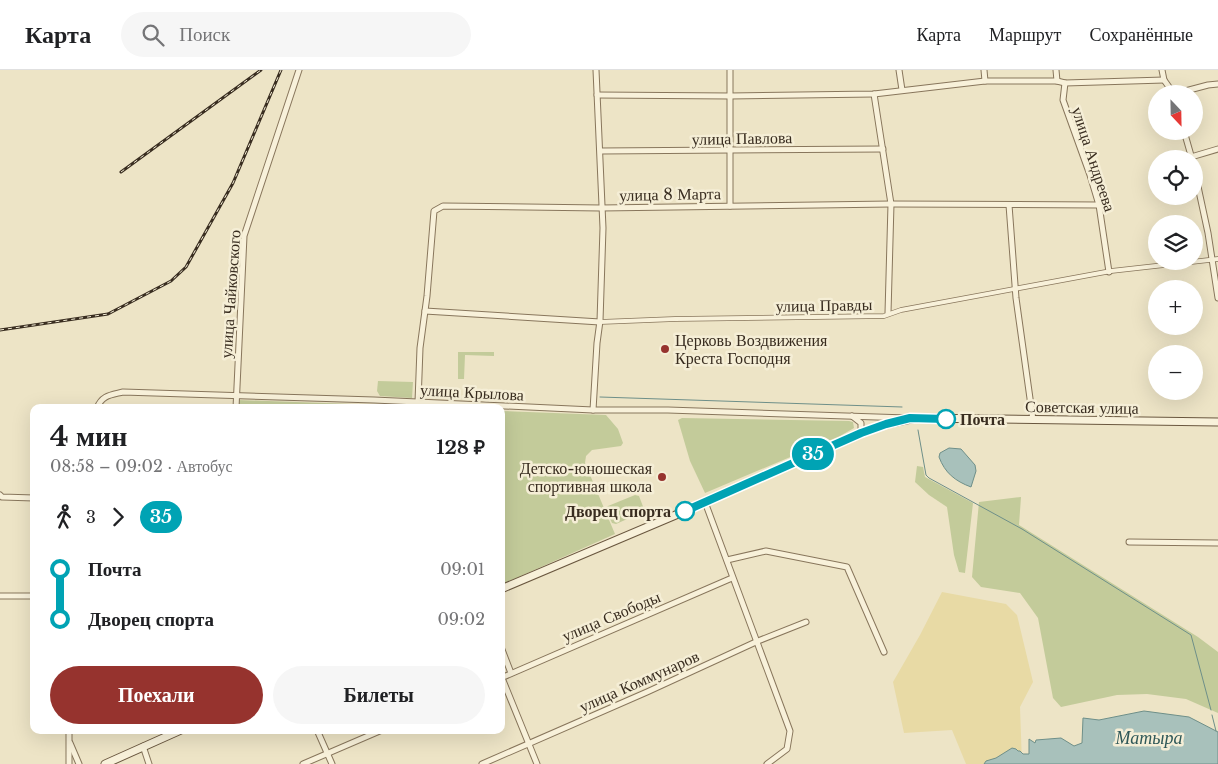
<!DOCTYPE html>
<html lang="ru">
<head>
<meta charset="utf-8">
<style>
	:root { --surface:#fff; --page:#f6f6f6; --text:#202124; --muted:#757577; --line:#e0e0e0; --accent:#96332e }
	body { margin:0; font-family:"Libre Baskerville",serif; background:var(--page); color:var(--text); height:100vh; display:flex; flex-direction:column; font-size:19px; white-space:nowrap }
	* { box-sizing:border-box; margin:0 }
	p { font-size:16px; color:var(--muted) }
	.icon { flex:none; width:28px; height:28px; fill:none; stroke:currentColor; stroke-width:2; stroke-linecap:round; stroke-linejoin:round }
	.map { position:relative; flex:1; overflow:hidden }
	.sheet { position:absolute; left:30px; top:334px; width:475px; height:330px; display:flex; flex-direction:column; background:var(--surface); border-radius:10px; box-shadow:0 5px 20px #0002 }
	.sheet>* { flex:none }
	.badge { padding:0 10px; border-radius:16px; font-size:18px; line-height:32px }
	.needle { width:32px; rotate:158deg }
	.fabs { position:absolute; left:1148px; top:15px; display:grid; gap:10px }
	.fabs a { display:grid; place-items:center; width:55px; height:55px; border-radius:50%; background:var(--surface); box-shadow:0 5px 20px #0002; font-size:25px }
	.map>.badge { position:absolute; translate:-50% -50%; box-shadow:0 0 0 2px #fff }
	.legs { display:flex; align-items:center; gap:8px; height:55px; padding:0 20px; font-size:16px }
	.legs p { margin-inline-start:auto }
	.headline { display:flex; align-items:center; justify-content:space-between; height:85px; padding:0 20px }
	h1 { font-size:28px; font-weight:700; line-height:38px }
	.primary-button { display:flex; gap:10px; margin-top:auto; padding:10px 20px }
	.primary-button a { flex:1; height:58px; border-radius:30px; background:var(--accent); color:#fff; font-size:20px; font-weight:700; line-height:58px; text-align:center }
	.primary-button a+a { background:var(--page); color:var(--text) }
	ul { padding:0 20px; list-style:none }
	li { display:flex; align-items:center; gap:18px; height:50px; font-size:19px }
	li i { display:grid; place-items:center; width:8px; height:100%; margin:0 6px; background:currentColor }
	li i::after { content:''; width:12px; height:12px; margin:-6px; border:4px solid; border-radius:50%; background:var(--surface) }
	li p { margin-inline-start:auto }
	li:first-child i { background:linear-gradient(#0000 50%,currentColor 0) }
	li:last-child i { background:linear-gradient(currentColor 50%,#0000 0) }
	header { display:flex; align-items:center; gap:30px; box-sizing:border-box; height:70px; padding:0 25px; background:var(--surface); border-bottom:1px solid var(--line) }
	header strong { font-size:24px }
	nav { display:flex; gap:28px; margin-inline-start:auto; font-size:18px }
	.search { width:350px; height:45px; background:var(--page); display:flex; align-items:center; gap:12px; box-sizing:border-box; padding:0 18px; border-radius:28px; color:var(--muted); font-size:19px }
	.map>svg:first-child { display:block }
</style>
</head>
<body>
<header>
<strong>Карта</strong>
<div class="search"><svg class="icon" aria-label="search" viewBox="0 0 24 24"><circle cx="10" cy="10" r="6"/><path d="M15 15l6 6"/></svg>Поиск</div>
<nav><a>Карта</a><a>Маршрут</a><a>Сохранённые</a></nav>
</header>
<div class="map">
<svg width="1218" height="694" viewBox="0 0 1218 694">
	<rect width="100%" height="100%" fill="#ede4c6"/>
	<g fill="#c3cb9a">
		<polygon points="458,282 494,282 494,286 465,285 464,309 458,309"/>
		<polygon points="378,311 413,312 412,328 380,326 377,321"/>
		<polygon points="237,330 435,337 435,338 237,338"/>
		<polygon points="501,341 606,345 618,359 623,373 621,376 592,380 586,386 585,393 615,464 501,515"/>
		<polygon points="682,348 849,351 853,352 854,358 840,366 705,423 690,391 678,350"/>
		<polygon points="917,396 923,397 925,407 973,433 965,503 959,502 954,485 947,437 929,425 915,412"/>
		<polygon points="635,425 639,426 644,439 643,442 616,454 612,453 606,440 608,436"/>
		<polygon points="1021,427 1019,455 1198,567 1218,582 1218,643 1186,629 1147,624 1117,625 1061,637 1053,628 1038,548 1020,523 981,517 972,507 979,432"/>
	</g>
	<polygon fill="#e8daa5" points="942,522 1006,534 1017,545 1033,612 1020,637 1022,694 966,694 952,660 904,663 893,612 920,565"/>
	<g fill="#a8c1bb" stroke="#6e8f89">
		<path d="M949,378L961,379L975,395L976,401L971,417C955,411 945,403 939,387L940,383Z"/>
		<polygon points="1144,641 1189,647 1218,662 1218,694 984,694 986,691 996,688 1012,678 1016,679 1018,681 1020,681 1023,684 1029,684 1029,669 1035,673 1036,670 1061,668 1074,676 1082,673 1083,648 1099,650"/>
	</g>
	<g fill="none" stroke-linecap="round" stroke-linejoin="round">
		<g stroke="#6e8f89" stroke-width="1">
			<polyline points="600,327 902,337"/>
			<polyline points="918,360 926,405 929,408 1022,459 1191,565 1211,640"/>
			<polyline points="1212,645 1216,661"/>
		</g>
		<defs>
			<polyline id="pedestrian" points="600,252 675,249 884,246 901,240 1111,201 1218,189"/>
			<g id="minor">
				<polyline points="730,0 730,136"/>
				<polyline points="899,0 902,20"/>
				<polyline points="984,0 985,11"/>
				<polyline points="1056,0 1057,11"/>
				<polyline points="1162,0 1164,10 1174,24"/>
				<polyline points="1065,13 1063,30 1090,105 1099,135 1109,202"/>
				<polyline points="874,24 891,134 888,243"/>
				<polyline points="1174,24 1208,15 1218,14"/>
				<polyline points="597,25 730,26 874,24 985,11 1057,11 1065,13 1164,10"/>
				<polyline points="1184,61 1192,89"/>
				<polyline points="601,81 883,79"/>
				<polyline points="1191,87 1218,79"/>
				<polyline points="1194,98 1208,163 1218,228"/>
				<polyline points="1009,135 1016,228 1033,350"/>
				<polyline points="425,241 600,252"/>
				<polyline points="418,332 420,278 427,226 434,141 443,136 601,138 891,134 1099,135"/>
				<path d="M97,338C102,325 111,325 123,322L374,330L593,340H668L907,348"/>
				<polyline points="236,338 244,166 299,0"/>
				<polyline points="593,340 597,273 600,251 603,158 596,0"/>
				<polyline points="852,346 861,353 861,363"/>
				<polyline points="0,425 2,427 34,428"/>
				<polyline points="705,432 790,661 787,679 767,694"/>
				<polyline points="1129,472 1218,473"/>
				<polyline points="727,490 766,481 847,497 884,582"/>
				<polyline points="0,526 34,526"/>
				<polyline points="501,577 511,603"/>
				<polyline points="501,608 732,508"/>
				<polyline points="502,608 537,694"/>
				<polyline points="317,660 332,694"/>
				<polyline points="70,673 79,694"/>
				<polyline points="143,676 149,694"/>
				<polyline points="69,694 69,660"/>
				<polyline points="303,694 382,660"/>
				<polyline points="482,694 647,622 758,571 806,552"/>
			</g>
			<g id="secondary">
				<polyline points="501,519 678,444 861,363 886,354 916,348 1218,352"/>
				<polyline points="105,694 181,660"/>
			</g>
		</defs>
		<use href="#pedestrian" stroke="#88765c" stroke-width="5.5"/>
		<use href="#minor" stroke="#88765c" stroke-width="7"/>
		<use href="#secondary" stroke="#6a573f" stroke-width="9"/>
		<use href="#pedestrian" stroke="#f8f1da" stroke-width="4"/>
		<use href="#minor" stroke="#f8f1da" stroke-width="5"/>
		<use href="#secondary" stroke="#f8f1da" stroke-width="7"/>
		<defs>
			<g id="rail">
				<polyline points="121,102 261,0"/>
				<polyline points="0,260 108,244 171,211 186,197 233,113 281,0"/>
			</g>
		</defs>
		<use href="#rail" stroke="#392d20" stroke-width="3"/>
		<use href="#rail" stroke="#f5eed6" stroke-width="1" stroke-dasharray="4" stroke-linecap="butt"/>
	</g>
	<g fill="none" stroke-linecap="round" stroke-linejoin="round">
		<defs>
			<polyline id="line-1" points="685,441 861,363 886,354 910,348 946,349"/>
		</defs>
		<use href="#line-1" stroke="#fff" stroke-width="11"/>
		<use href="#line-1" stroke="#00a3b4" stroke-width="8"/>
	</g>
	<g fill="#96332e" stroke="#f5eed6" stroke-width="2">
		<circle cx="665" cy="279" r="5"/>
		<circle cx="662" cy="407" r="5"/>
	</g>
	<g fill="#fff" stroke="#00a3b4" stroke-width="2.5">
		<circle cx="946" cy="349" r="9"/>
		<circle cx="685" cy="441" r="9"/>
	</g>
	<g text-anchor="middle" stroke-width="5" stroke-linejoin="round" paint-order="stroke">
		<g font-size="16" fill="#392d20" stroke="#f5eed6">
			<text transform="translate(742 68) rotate(-1)" y="6">улица Павлова</text>
			<text transform="translate(1094 89) rotate(72)" y="6">улица Андреева</text>
			<text transform="translate(670 124) rotate(-1)" y="6">улица 8 Марта</text>
			<text transform="translate(230 224) rotate(-86)" y="6">улица Чайковского</text>
			<text transform="translate(824 235) rotate(-1)" y="6">улица Правды</text>
			<text transform="translate(472 322) rotate(3)" y="6">улица Крылова</text>
			<text transform="translate(1082 337) rotate(1)" y="6">Советская улица</text>
			<text transform="translate(611 546) rotate(-23)" y="6">улица Свободы</text>
			<text transform="translate(639 611) rotate(-24)" y="6">улица Коммунаров</text>
		</g>
		<g font-size="16" fill="#392d20" stroke="#f5eed6" text-anchor="start">
			<text x="675" y="276">Церковь Воздвижения<tspan x="675" dy="18">Креста Господня</tspan></text>
			<text x="652" y="404" text-anchor="end">Детско-юношеская<tspan x="652" dy="18">спортивная школа</tspan></text>
		</g>
		<g font-size="16" font-weight="bold" fill="#392d20" stroke="#f5eed6" text-anchor="start">
			<text x="960" y="355">Почта</text>
			<text x="671" y="447" text-anchor="end">Дворец спорта</text>
		</g>
		<g font-size="18" font-style="italic" fill="#2f5858" stroke="#f5eed6">
			<text x="1149" y="674">Матыра</text>
		</g>
	</g>
</svg>
<div class="fabs">
<a><svg class="needle" viewBox="-14 -14 28 28"><path d="M0-13l5 13h-10z" fill="#e53935"/><path d="M0 13l5-13h-10z" fill="#757577"/></svg></a>
<a><svg class="icon" aria-label="locate" viewBox="0 0 24 24"><circle cx="12" cy="12" r="6"/><path d="M12 2v4M12 18v4M2 12h4M18 12h4"/></svg></a>
<a><svg class="icon" aria-label="layers" viewBox="0 0 24 24"><path d="M12 4l9 5-9 5-9-5zM3 14l9 5 9-5"/></svg></a>
<a>+</a>
<a>−</a>
</div>
<b class="badge" style="left:813px;top:384px;background:#00a3b4;color:#fff">35</b>
<section class="sheet">
<div class="headline"><div><h1>4 мин</h1><p>08:58 – 09:02 · Автобус</p></div><b>128 ₽</b></div>
<div class="legs"><svg class="icon" aria-label="walk" viewBox="0 0 24 24"><circle cx="13" cy="4" r="2"/><path d="M13 8l-2 6 4 7M11 14l-3 7M7 12l3-4h3l4 4"/></svg>3<svg class="icon" aria-label="forward" viewBox="0 0 24 24"><path d="M9 5l7 7-7 7"/></svg><b class="badge" style="background:#00a3b4;color:#fff">35</b></div>
<ul>
<li><i style="color:#00a3b4"></i><b>Почта</b><p>09:01</p></li>
<li><i style="color:#00a3b4"></i><b>Дворец спорта</b><p>09:02</p></li>
</ul>
<div class="primary-button"><a>Поехали</a><a>Билеты</a></div>
</section>
</div>
</body>
</html>
